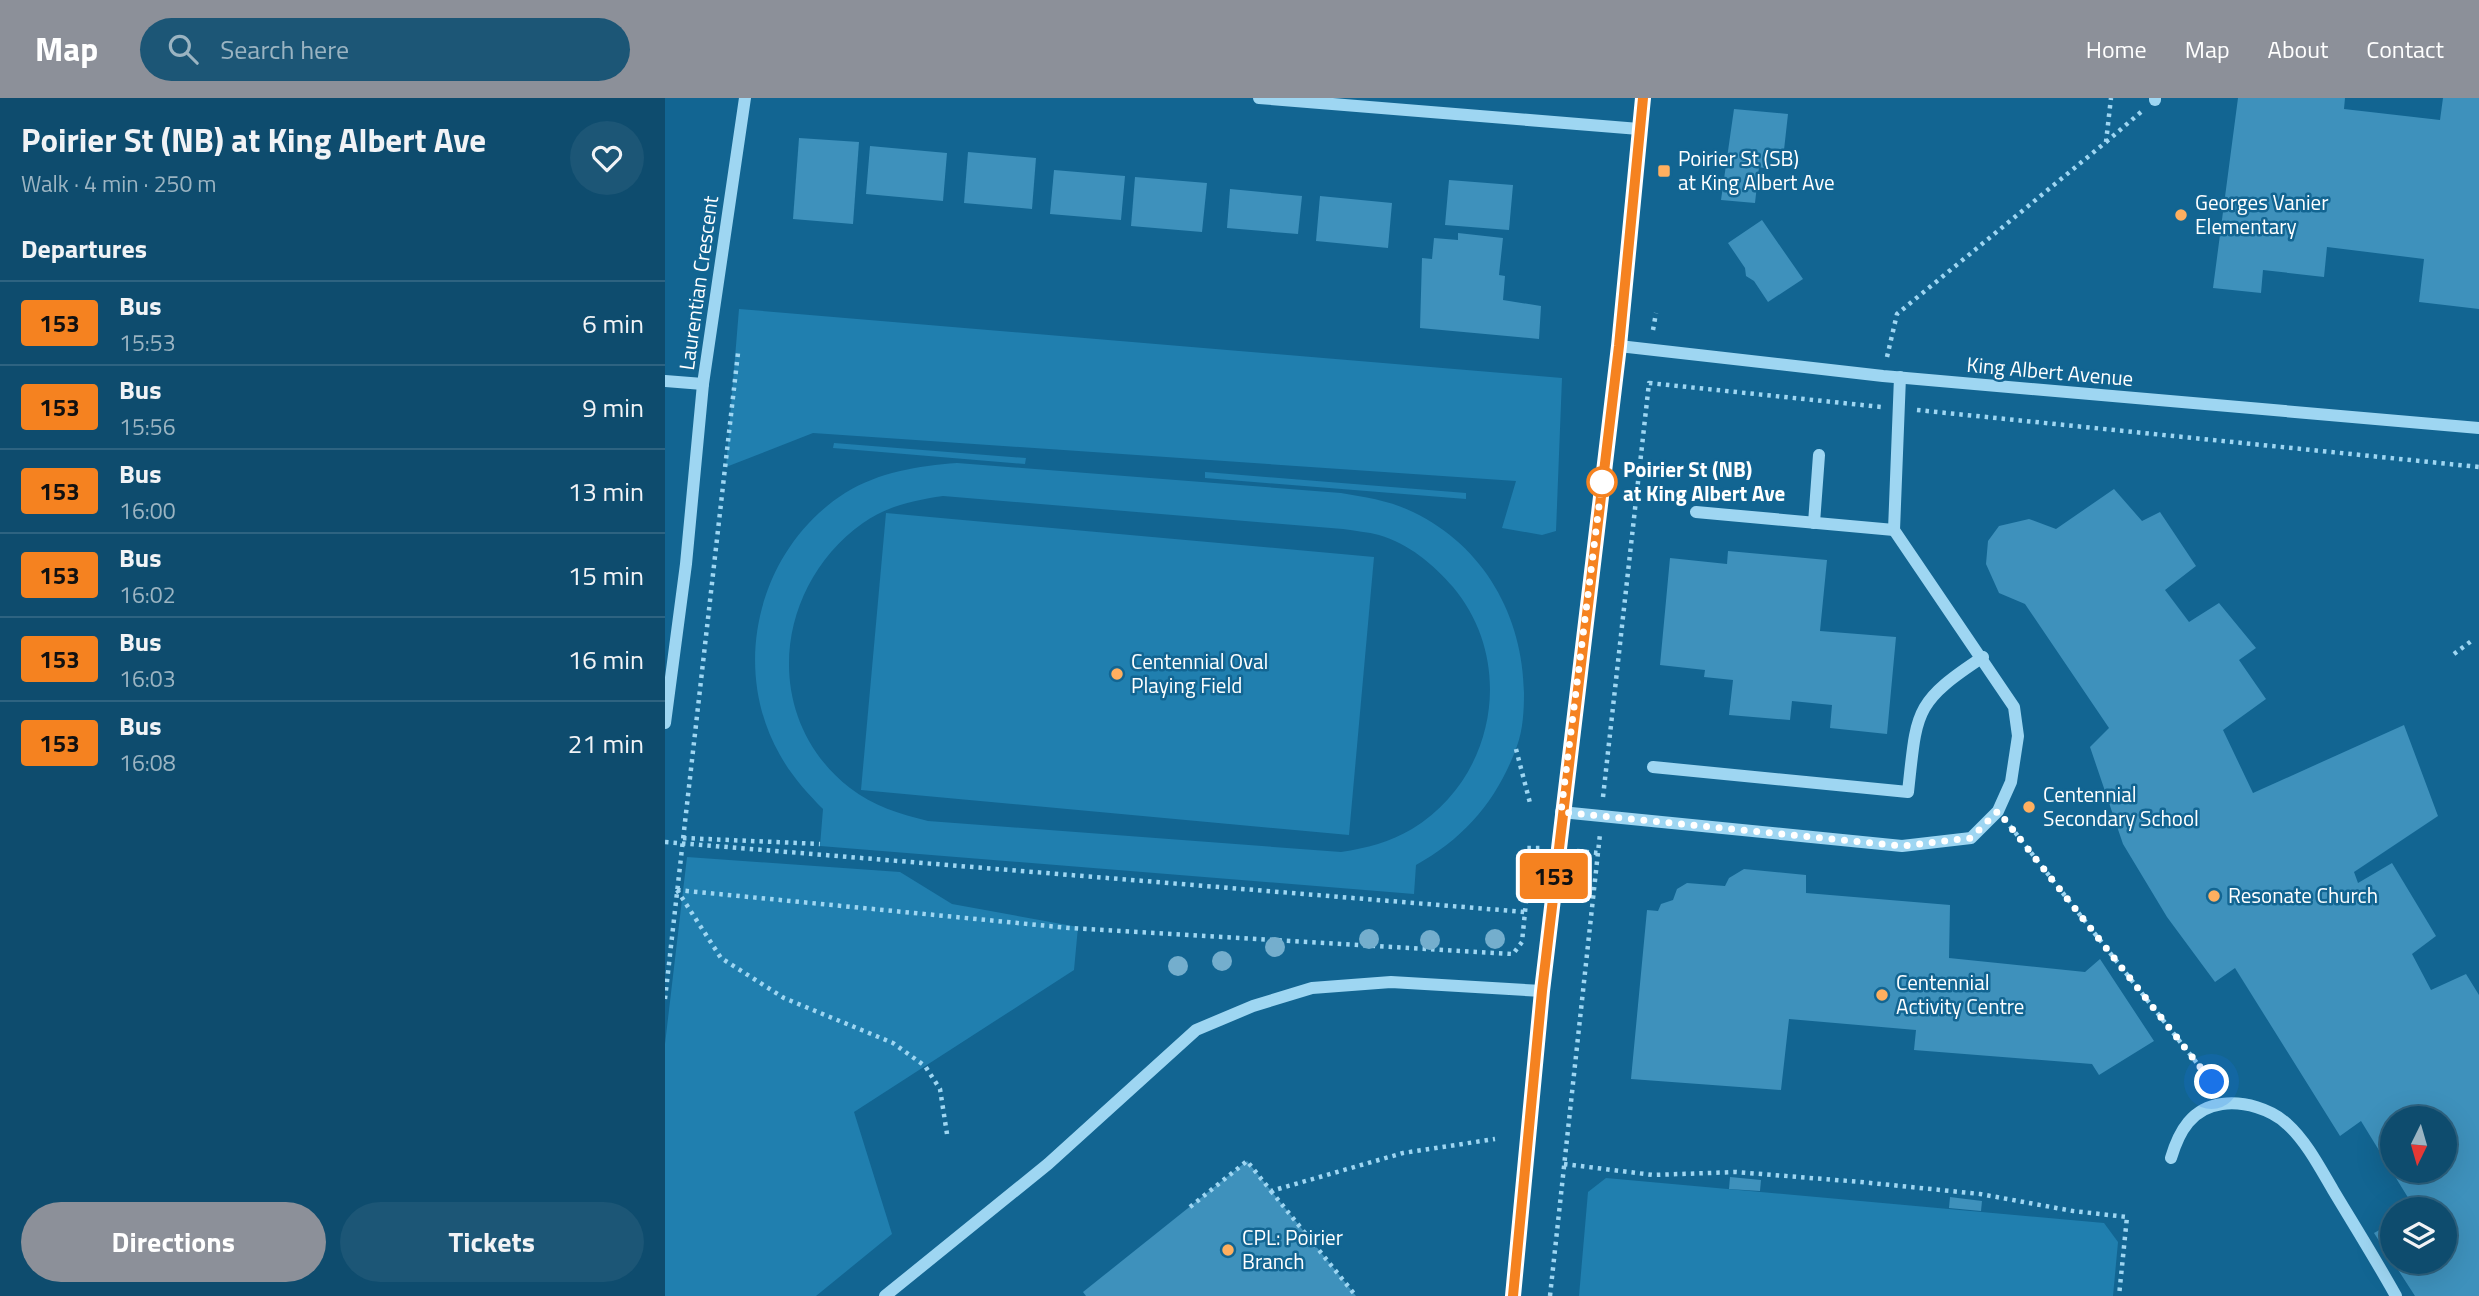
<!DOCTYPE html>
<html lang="en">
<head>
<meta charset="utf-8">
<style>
	:root { --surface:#0e4c6e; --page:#1c5676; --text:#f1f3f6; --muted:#9bb4c2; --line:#2e6381; --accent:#8c9099 }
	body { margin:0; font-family:"Titillium Web",sans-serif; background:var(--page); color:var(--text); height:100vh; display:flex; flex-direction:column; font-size:26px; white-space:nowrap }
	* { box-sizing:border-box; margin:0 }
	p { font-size:23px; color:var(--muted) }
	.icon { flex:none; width:38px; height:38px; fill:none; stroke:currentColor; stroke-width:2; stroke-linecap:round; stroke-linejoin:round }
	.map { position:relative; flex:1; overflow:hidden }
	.sheet { display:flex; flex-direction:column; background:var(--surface); width:665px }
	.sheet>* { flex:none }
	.badge { padding:0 14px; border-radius:5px; font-size:24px; line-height:46px }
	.needle { width:46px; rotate:185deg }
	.tools { position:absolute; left:1715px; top:1008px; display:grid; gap:14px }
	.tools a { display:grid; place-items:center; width:77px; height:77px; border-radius:50%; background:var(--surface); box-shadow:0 7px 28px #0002,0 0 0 2px var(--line); font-size:35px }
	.you { position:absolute; width:35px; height:35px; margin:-18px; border:5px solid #fff; border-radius:50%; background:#1a73e8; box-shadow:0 0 0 10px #1a73e833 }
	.map>.badge { position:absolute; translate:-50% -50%; box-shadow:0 0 0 4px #fff }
	h2 { padding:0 21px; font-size:26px; line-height:63px }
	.round { display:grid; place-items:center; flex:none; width:74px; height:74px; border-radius:37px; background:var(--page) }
	.head { display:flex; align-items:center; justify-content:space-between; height:119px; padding:0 21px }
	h1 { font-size:33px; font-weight:700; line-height:52px }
	.cta { display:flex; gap:14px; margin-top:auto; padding:14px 21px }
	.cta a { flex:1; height:80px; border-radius:42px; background:var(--accent); color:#fff; font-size:28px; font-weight:700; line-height:80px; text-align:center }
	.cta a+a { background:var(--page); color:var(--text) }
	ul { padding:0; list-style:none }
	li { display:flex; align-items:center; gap:21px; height:84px; padding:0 21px; border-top:2px solid var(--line) }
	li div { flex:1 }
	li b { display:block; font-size:26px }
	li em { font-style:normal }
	li .badge { min-width:77px; font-weight:700; text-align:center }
	header { display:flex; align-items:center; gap:42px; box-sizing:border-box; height:98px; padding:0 35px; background:var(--accent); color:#fff }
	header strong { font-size:33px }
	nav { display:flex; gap:38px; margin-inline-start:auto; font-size:24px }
	.search { width:490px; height:63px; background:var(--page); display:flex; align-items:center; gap:18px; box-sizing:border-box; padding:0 24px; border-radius:38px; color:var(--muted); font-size:26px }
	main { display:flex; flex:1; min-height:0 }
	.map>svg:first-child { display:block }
</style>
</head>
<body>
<header>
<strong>Map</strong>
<div class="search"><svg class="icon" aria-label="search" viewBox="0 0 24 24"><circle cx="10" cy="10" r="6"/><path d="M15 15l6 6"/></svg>Search here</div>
<nav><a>Home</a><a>Map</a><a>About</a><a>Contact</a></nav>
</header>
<main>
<section class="sheet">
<div class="head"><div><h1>Poirier St (NB) at King Albert Ave</h1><p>Walk · 4 min · 250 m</p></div><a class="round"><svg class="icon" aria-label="heart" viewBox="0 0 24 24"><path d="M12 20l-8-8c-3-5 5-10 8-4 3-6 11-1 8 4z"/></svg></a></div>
<h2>Departures</h2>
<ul>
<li><span class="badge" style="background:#f58220;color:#111">153</span><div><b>Bus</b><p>15:53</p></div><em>6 min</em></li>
<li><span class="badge" style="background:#f58220;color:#111">153</span><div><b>Bus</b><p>15:56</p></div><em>9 min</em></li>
<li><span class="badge" style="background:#f58220;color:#111">153</span><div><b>Bus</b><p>16:00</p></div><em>13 min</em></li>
<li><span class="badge" style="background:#f58220;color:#111">153</span><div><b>Bus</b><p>16:02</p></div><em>15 min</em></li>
<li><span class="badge" style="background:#f58220;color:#111">153</span><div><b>Bus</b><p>16:03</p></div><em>16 min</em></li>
<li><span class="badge" style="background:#f58220;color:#111">153</span><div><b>Bus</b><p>16:08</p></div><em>21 min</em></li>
</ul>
<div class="cta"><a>Directions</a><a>Tickets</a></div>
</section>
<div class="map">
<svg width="1814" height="1198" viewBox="0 0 1814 1198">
	<rect width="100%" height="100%" fill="#126592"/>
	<g fill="#207faf" fill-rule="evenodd">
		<polygon points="74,211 897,280 891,433 877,437 837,430 851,383 148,335 61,369"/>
		<polygon points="169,345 361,360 360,366 168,350"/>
		<path d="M292,365L676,395C700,399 726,403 748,414C819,448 858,518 859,595C859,612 858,632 852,648C833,701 800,740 751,767L749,796L155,748L158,711C142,695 126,677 115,657C64,568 94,450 180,395C214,374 253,368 292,365ZM278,398L678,431C690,433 703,434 714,437C743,445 769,467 788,489C851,564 831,680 747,731C725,744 702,750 676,754L263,723C235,716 208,708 185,690C95,620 109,488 198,425C222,408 250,402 278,398Z"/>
		<polygon points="540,374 801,395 801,401 540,380"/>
		<polygon points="221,415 709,459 684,737 196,692"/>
		<polygon points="22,759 235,774 287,806 413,829 409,872 189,1014 227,1136 151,1198 0,1198 0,946"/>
		<polygon points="941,1080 1439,1125 1453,1144 1448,1198 914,1198 923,1094"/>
	</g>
	<g fill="#3e91bc" fill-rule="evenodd">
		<polygon points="1573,0 1680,0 1679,11 1775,22 1778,0 1814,0 1814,211 1754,204 1759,161 1662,149 1659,179 1598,172 1596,195 1548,190"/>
		<polygon points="1069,11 1123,16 1119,52 1101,50 1099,70 1094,69 1090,105 1056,102"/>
		<polygon points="134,40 194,44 188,126 128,121"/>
		<polygon points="205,48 282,55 278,103 201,96"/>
		<polygon points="303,54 371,60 367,111 299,105"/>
		<polygon points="389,72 460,78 456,122 385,116"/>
		<polygon points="470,79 542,85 537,134 466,128"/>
		<polygon points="784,82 848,87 844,132 780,127"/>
		<polygon points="565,91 637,98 633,136 562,130"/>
		<polygon points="655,98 727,105 723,150 651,143"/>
		<polygon points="1097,122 1138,181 1103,204 1089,183 1081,178 1080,170 1063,145"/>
		<polygon points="793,135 838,140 834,177 840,178 838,202 876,208 874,241 755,230 757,160 767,161 769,140 793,142"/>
		<path d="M1449,391L1477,423L1495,414L1531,468L1500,492L1524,524L1554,505L1591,550L1574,562L1601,601L1558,632L1588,695L1739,627L1773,718L1689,774L1693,785L1727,765L1771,838L1747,856L1766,892L1801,876L1814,897V1198H1750L1728,1164H1780V1111H1750L1696,1023L1675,1038L1570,870L1550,884L1502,819L1458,746L1425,649L1444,630L1360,506L1334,495L1321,466L1323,443L1334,428L1364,421L1391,431ZM1727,1020H1780V1073H1727Z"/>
		<polygon points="1063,453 1162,462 1155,533 1231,539 1222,636 1165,630 1167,607 1127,603 1125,622 1064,617 1068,582 1039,579 1040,572 995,567 1005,460 1062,466"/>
		<polygon points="1079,771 1141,777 1141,795 1285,807 1284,860 1420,874 1435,861 1489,943 1434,977 1427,966 1249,952 1251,932 1124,921 1116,992 966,981 982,812 993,813 996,806 1008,802 1012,791 1022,785 1060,788 1064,780"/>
		<polygon points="582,1063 691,1198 421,1198 418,1194"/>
		<polygon points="1065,1079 1096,1082 1095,1093 1064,1091"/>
		<polygon points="1285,1099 1317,1103 1316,1113 1284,1110"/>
		<polygon points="1727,1125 1727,1163 1709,1135"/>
	</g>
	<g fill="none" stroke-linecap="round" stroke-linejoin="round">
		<g stroke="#9ed6f2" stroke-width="4.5" stroke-dasharray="3.5 5" stroke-linecap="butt">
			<polyline points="1441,44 1476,14"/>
			<polyline points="988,232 991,215"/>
			<polyline points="1222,259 1232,216 1441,44 1446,0"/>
			<polyline points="1252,312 1814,369"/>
			<polyline points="1789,556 1809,541"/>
			<polyline points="851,651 865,705"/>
			<polyline points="938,699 984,285 1216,309"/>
			<polyline points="1345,728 1550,988"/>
			<polyline points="18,740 155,746"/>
			<polyline points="0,744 860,814"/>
			<polyline points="912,753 933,755"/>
			<polyline points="12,792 404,830 848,856 857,844 862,794 856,783 860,750 875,750"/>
			<polyline points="12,792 56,860 119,900 228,945 260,968 275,991 282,1036"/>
			<polyline points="0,901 73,255"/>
			<polyline points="899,1066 988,1077 1071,1074 1196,1084 1315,1096 1408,1113 1462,1119 1454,1198"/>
			<polyline points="606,1093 691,1198"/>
			<polyline points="525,1109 582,1063 606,1093 738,1055 830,1041"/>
			<polyline points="885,1198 935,736"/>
		</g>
		<g stroke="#9ed6f2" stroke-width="12">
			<polyline points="594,0 974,31"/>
			<polyline points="1490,2 1490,0"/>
			<polyline points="954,248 1218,278 1814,330"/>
			<polyline points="0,283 38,286"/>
			<polyline points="1031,414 1229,432"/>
			<polyline points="1149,425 1154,357"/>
			<polyline points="0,625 21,466 38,286 80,0"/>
			<path d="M988,669L1243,694C1252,613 1248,605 1318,559"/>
			<polyline points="896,714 1237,748 1306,740 1333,713 1346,684 1353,638 1349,609 1229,432 1235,279"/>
			<path d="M1506,1060C1514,1033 1527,1010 1557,1006C1579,1003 1606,1011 1622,1026C1641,1043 1655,1070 1668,1092C1689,1127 1711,1162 1731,1198"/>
			<polyline points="220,1198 383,1066 531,932 588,908 647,890 726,884 877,893"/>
			<polyline points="848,1198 877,893 954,248 978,0"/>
		</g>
	</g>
	<g fill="#74aecd">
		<circle cx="704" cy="841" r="10"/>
		<circle cx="830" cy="841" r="10"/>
		<circle cx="765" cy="842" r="10"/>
		<circle cx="610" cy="849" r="10"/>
		<circle cx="557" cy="863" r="10"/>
		<circle cx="513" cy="868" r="10"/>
	</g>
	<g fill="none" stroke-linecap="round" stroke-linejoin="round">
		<defs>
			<polyline id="line" points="848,1198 877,893 954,248 978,0"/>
		</defs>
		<use href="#line" stroke="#fff" stroke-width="16"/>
		<use href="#line" stroke="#f58220" stroke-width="10"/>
		<polyline stroke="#fff" stroke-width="7" stroke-dasharray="0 12.6" points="937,384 896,714 1237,748 1306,740 1333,713 1547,984"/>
	</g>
	<g fill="#ffaf5f" stroke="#126592" stroke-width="2.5">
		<rect x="992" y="66" width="14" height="14" rx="3.5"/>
		<circle cx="1516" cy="117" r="7"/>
		<circle cx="452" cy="576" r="7"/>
		<circle cx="1364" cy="709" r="7"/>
		<circle cx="1549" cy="798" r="7"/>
		<circle cx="1217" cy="897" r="7"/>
		<circle cx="563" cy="1152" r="7"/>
	</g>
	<circle fill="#fff" stroke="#f58220" stroke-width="3.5" cx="937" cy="384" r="14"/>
	<g text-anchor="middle" stroke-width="5" stroke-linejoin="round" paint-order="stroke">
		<g font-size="21" fill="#fff" stroke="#126592" text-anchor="start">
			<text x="1013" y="68">Poirier St (SB)<tspan x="1013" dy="24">at King Albert Ave</tspan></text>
			<text x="1530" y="112">Georges Vanier<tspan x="1530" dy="24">Elementary</tspan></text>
			<text x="466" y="571">Centennial Oval<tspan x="466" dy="24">Playing Field</tspan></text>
			<text x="1378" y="704">Centennial<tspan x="1378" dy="24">Secondary School</tspan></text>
			<text x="1563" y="805">Resonate Church</text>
			<text x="1231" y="892">Centennial<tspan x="1231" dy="24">Activity Centre</tspan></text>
			<text x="577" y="1147">CPL: Poirier<tspan x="577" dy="24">Branch</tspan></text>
		</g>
		<g font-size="21" fill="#fff" stroke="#126592">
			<text transform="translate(34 185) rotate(-82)" y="7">Laurentian Crescent</text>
			<text transform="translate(1385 274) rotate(5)" y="7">King Albert Avenue</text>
		</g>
		<g font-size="21" font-weight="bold" fill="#fff" stroke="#126592" text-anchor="start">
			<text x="958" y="379">Poirier St (NB)<tspan x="958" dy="24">at King Albert Ave</tspan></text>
		</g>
	</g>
</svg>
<div class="tools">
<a><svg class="needle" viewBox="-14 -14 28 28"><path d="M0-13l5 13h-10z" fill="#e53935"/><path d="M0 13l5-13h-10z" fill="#9bb4c2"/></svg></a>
<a><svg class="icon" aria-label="layers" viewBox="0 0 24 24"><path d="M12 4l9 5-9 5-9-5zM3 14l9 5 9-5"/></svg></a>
</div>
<div class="you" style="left:1547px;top:984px"></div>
<b class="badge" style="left:889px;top:778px;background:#f58220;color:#111">153</b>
</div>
</main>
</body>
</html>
